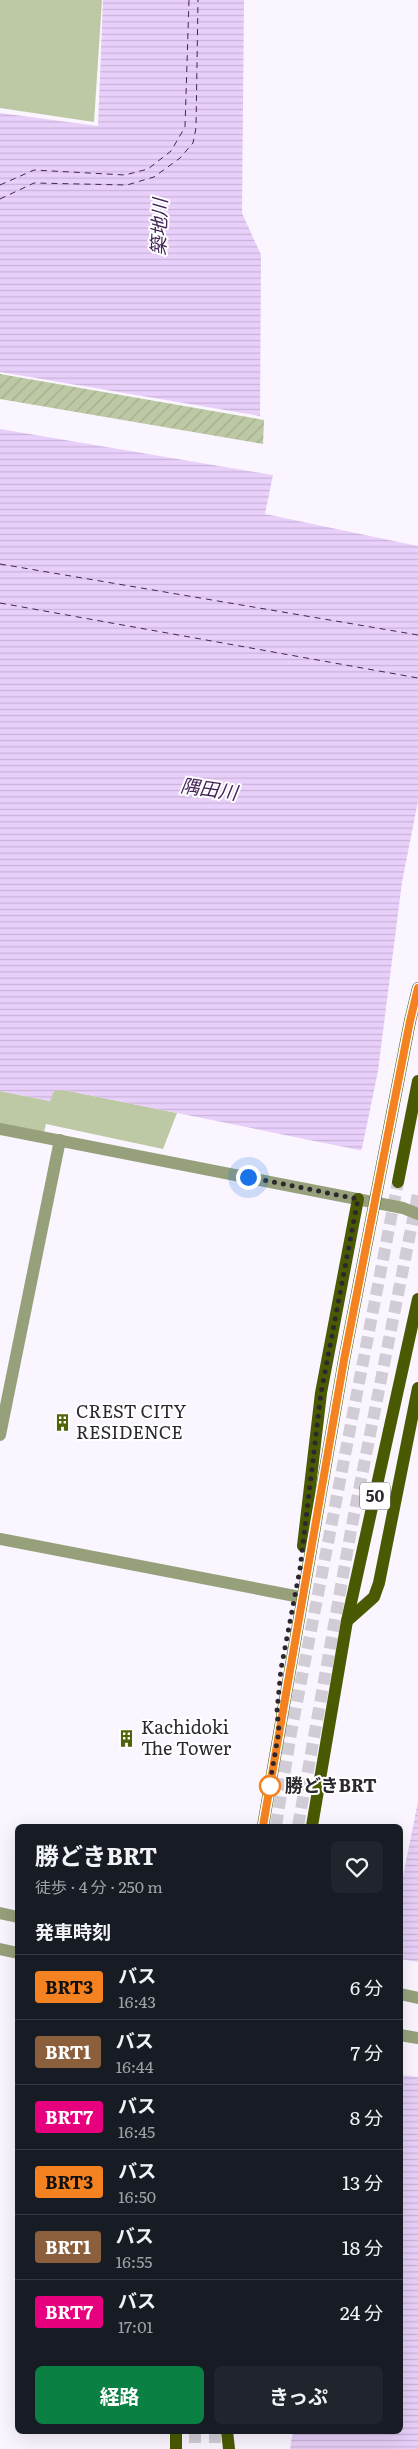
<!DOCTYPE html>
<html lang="ja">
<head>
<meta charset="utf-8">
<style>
	:root { --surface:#171b24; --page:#20242c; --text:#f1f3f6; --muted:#9ea1a6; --line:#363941; --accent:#0b8043 }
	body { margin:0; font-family:Literata,"Noto Sans JP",serif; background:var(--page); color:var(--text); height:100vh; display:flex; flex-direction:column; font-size:19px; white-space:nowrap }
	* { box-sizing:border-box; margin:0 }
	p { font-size:16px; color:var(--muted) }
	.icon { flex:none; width:28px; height:28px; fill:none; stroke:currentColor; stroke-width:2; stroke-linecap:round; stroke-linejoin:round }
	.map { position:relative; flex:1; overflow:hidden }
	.drawer { position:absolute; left:15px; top:1824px; width:388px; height:610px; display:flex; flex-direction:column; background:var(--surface); border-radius:8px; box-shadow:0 5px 20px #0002 }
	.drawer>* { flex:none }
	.badge { padding:0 10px; border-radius:4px; font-size:18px; line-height:32px }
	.you { position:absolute; width:25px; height:25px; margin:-12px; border:4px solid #fff; border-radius:50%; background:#1a73e8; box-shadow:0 0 0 8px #1a73e833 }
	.map>.badge { position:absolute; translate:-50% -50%; box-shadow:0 0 0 2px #fff }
	h2 { padding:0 20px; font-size:19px; line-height:45px }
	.round { display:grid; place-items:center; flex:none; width:52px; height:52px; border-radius:8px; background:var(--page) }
	.summary { display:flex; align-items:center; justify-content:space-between; height:85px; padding:0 20px }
	h1 { font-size:24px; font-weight:700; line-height:38px }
	.button { display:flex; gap:10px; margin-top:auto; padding:10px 20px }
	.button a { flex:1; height:58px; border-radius:8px; background:var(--accent); color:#fff; font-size:20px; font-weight:700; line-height:58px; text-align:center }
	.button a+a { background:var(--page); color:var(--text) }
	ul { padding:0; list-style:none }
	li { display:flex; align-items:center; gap:15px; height:65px; padding:0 20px; border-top:1px solid var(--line) }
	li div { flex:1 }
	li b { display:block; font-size:19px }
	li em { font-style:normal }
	li .badge { min-width:55px; font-weight:700; text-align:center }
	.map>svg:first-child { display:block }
</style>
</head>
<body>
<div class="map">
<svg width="418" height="2449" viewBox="0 0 418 2449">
	<defs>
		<pattern id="garden-furrows" width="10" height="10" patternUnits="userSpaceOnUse" patternTransform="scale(1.25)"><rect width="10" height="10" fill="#bdc9a4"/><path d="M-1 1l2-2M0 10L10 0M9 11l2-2" fill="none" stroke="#a3ad8e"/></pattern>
		<pattern id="water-rules" width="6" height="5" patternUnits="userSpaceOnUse" patternTransform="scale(1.25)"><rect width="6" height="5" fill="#e9d0fa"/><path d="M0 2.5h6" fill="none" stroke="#c8b3d7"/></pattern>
	</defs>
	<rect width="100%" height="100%" fill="#faf5fe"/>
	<g fill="#bdc9a4">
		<polygon points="0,0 102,0 94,122 0,108"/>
		<polygon points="57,1089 64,1090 177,1113 163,1149 46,1124 44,1132 0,1123 0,1091 50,1101 51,1094"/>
	</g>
	<polygon fill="url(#garden-furrows)" points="0,374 264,420 263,444 0,399"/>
	<g fill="url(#water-rules)">
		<polygon points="103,0 244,0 242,213 261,255 260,416 0,372 0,113 98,126"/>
		<polygon points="0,429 273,475 265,514 418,546 418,1162 64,1090 54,1091 50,1101 0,1091"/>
		<polygon points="418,1802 418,2449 290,2449 293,2431 400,2431 400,1891"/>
	</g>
	<g fill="#faf5fe">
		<polygon points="418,801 418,1164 361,1153 378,1071 402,882"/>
		<polygon points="400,1959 418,1962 418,2077 400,2075"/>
	</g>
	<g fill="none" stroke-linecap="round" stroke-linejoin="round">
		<g stroke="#442457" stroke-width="1" stroke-dasharray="6 5" stroke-linecap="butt">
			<polyline points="0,185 34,170 125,175 148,169 171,151 185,127 189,0"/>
			<polyline points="0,199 34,183 127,185 154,177 180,158 193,143 196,128 198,0"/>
			<polyline points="0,564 418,635"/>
			<polyline points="0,603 418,678"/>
		</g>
		<g stroke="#d1ccd5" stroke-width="12" stroke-dasharray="12 6" stroke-linecap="butt">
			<polyline points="276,1826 291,1733 398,1182"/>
			<polyline points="298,1826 352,1525 418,1194"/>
			<polyline points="195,2431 195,2449"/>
			<polyline points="215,2431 215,2449"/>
		</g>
		<g stroke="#96a17b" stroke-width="12">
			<polyline points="0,1129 403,1208 418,1214"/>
			<polyline points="0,1435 60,1140"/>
			<polyline points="0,1539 295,1596"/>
			<polyline points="0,1913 18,1917"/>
			<polyline points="0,1949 18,1953"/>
			<polyline points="400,1994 418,1998"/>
			<polyline points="400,2035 418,2038"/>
		</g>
		<g stroke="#495a02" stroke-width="12">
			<polyline points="398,1182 418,1081"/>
			<polyline points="303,1546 321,1393 358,1199"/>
			<polyline points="347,1621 374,1597 379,1583 418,1388"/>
			<polyline points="263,1826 344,1360 410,1021 418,988"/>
			<polyline points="312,1826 347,1621 418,1299"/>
			<polyline points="176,2431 176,2449"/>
			<polyline points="227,2431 229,2449"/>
		</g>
	</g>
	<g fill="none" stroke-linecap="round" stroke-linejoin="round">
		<defs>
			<polyline id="line" points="263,1826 344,1360 410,1021 418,988"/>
		</defs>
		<use href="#line" stroke="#fff" stroke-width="11"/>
		<use href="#line" stroke="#f58220" stroke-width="8"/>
		<polyline stroke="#2d2830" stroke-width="5" stroke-dasharray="0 9" points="248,1177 358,1199 321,1393 300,1569 281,1669 277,1711 279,1731 269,1788 270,1786"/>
	</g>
	<defs>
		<symbol id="building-bare" viewBox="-9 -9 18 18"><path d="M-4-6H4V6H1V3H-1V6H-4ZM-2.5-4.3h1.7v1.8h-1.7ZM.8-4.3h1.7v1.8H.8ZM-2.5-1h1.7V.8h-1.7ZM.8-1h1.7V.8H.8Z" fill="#50620a" stroke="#fff" stroke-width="2.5" paint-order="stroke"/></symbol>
	</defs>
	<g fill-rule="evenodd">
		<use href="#building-bare" x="50" y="1410" width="25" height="25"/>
		<use href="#building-bare" x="114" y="1726" width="25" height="25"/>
	</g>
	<circle fill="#fff" stroke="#f58220" stroke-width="2.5" cx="270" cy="1786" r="10"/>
	<g text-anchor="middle" stroke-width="4" stroke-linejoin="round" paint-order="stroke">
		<rect fill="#fff" stroke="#6c686e" stroke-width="1" x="360" y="1482.5" width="30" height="27" rx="4"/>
		<g font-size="16" font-weight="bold" fill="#2d2830">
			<text x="375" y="1502">50</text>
		</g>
		<g font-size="18" fill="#2d2830" stroke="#fff" text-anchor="start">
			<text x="76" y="1418">CREST CITY<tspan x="76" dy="21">RESIDENCE</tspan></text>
			<text x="141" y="1734">Kachidoki<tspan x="141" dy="21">The Tower</tspan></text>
		</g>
		<g font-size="18" font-weight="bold" fill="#2d2830" stroke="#fff" text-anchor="start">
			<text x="285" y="1792">勝どきBRT</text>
		</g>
		<g font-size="19" font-style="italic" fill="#442457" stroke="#fff">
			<text transform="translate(159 227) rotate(-88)" y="7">築地川</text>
			<text transform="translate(209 789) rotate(8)" y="7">隅田川</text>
		</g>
	</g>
</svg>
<div class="you" style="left:248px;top:1177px"></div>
<section class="drawer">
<div class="summary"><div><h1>勝どきBRT</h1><p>徒歩 · 4 分 · 250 m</p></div><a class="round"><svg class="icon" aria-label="heart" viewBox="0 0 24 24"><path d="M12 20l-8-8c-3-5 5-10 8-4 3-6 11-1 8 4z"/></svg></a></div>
<h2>発車時刻</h2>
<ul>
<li><span class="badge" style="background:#f58220;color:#111">BRT3</span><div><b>バス</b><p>16:43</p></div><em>6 分</em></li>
<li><span class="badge" style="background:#8b5e3c;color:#fff">BRT1</span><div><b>バス</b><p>16:44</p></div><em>7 分</em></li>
<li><span class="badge" style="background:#e6007e;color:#fff">BRT7</span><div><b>バス</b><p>16:45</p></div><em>8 分</em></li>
<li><span class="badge" style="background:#f58220;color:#111">BRT3</span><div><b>バス</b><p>16:50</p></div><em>13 分</em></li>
<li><span class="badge" style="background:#8b5e3c;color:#fff">BRT1</span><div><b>バス</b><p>16:55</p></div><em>18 分</em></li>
<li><span class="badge" style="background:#e6007e;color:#fff">BRT7</span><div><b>バス</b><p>17:01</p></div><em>24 分</em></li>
</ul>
<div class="button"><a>経路</a><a>きっぷ</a></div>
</section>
</div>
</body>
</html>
